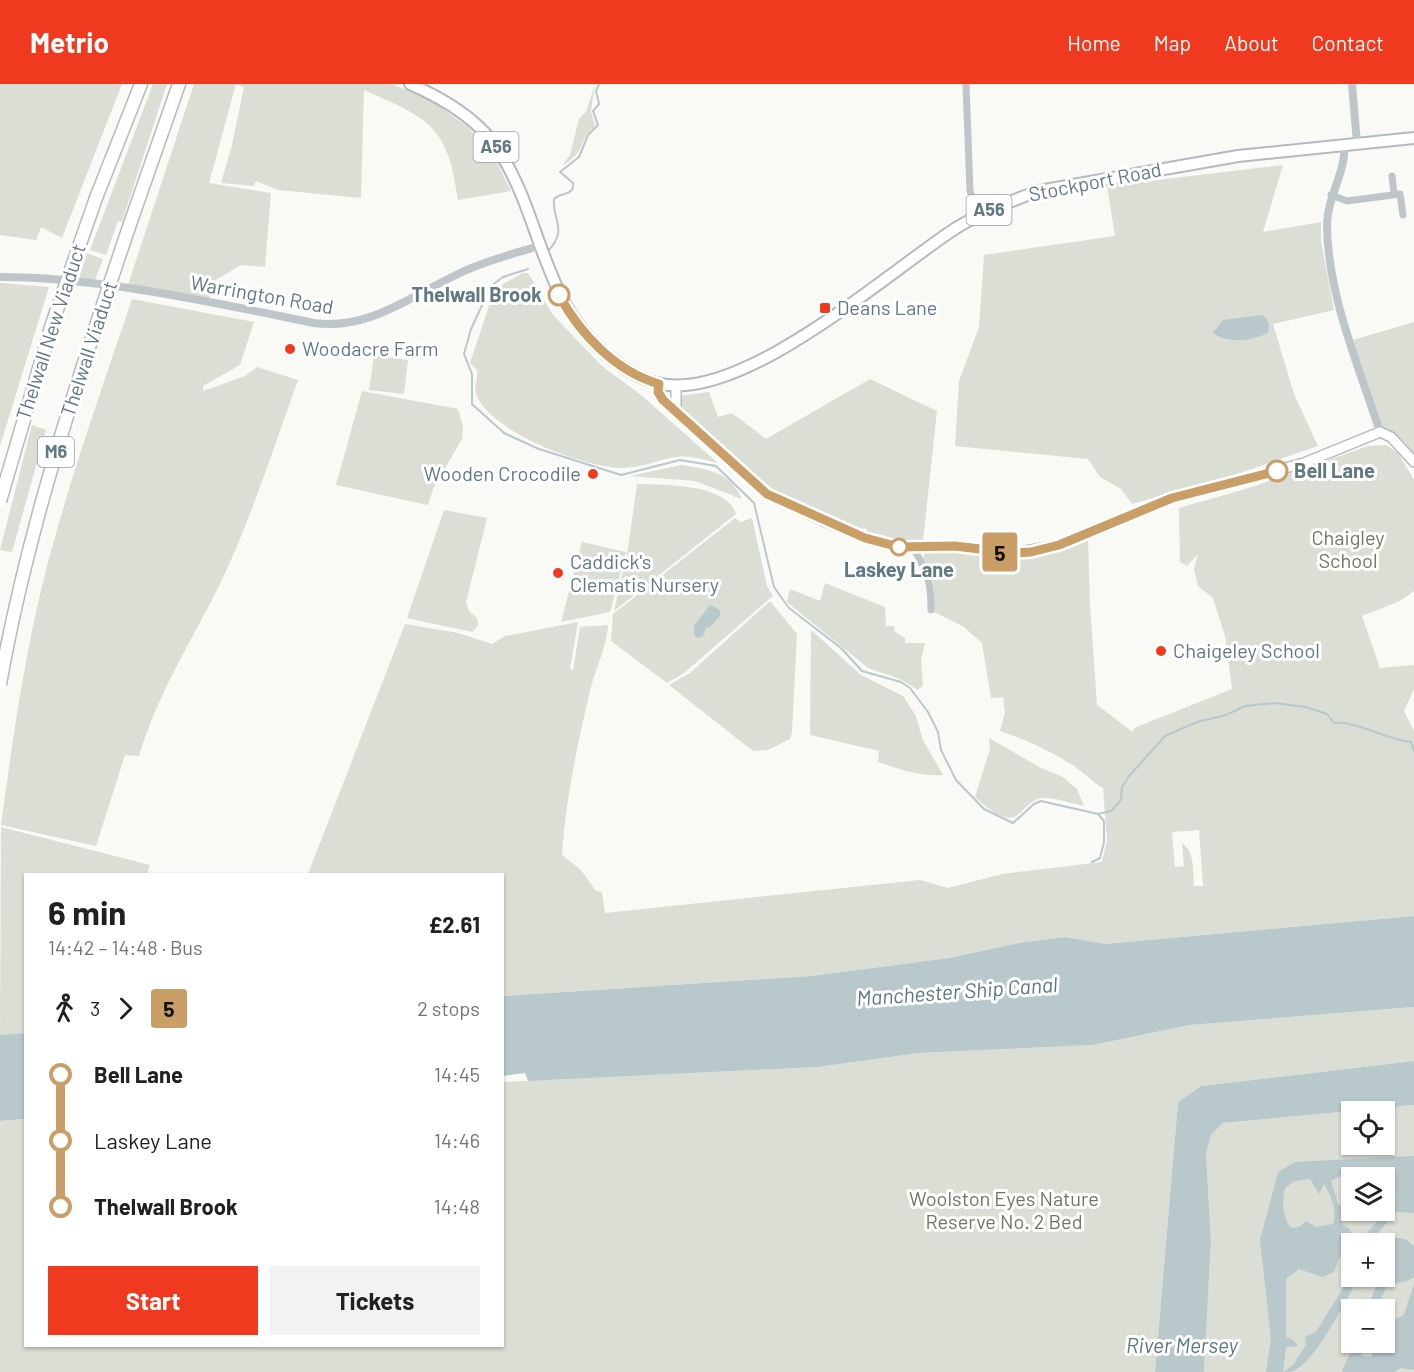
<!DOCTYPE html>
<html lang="en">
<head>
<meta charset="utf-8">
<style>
	:root { --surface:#fff; --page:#f2f2f2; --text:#202124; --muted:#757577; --accent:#f03a20 }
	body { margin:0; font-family:Barlow,sans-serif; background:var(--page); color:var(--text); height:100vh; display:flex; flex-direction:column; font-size:22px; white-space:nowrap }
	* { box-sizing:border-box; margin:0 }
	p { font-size:20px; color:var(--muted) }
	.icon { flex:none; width:33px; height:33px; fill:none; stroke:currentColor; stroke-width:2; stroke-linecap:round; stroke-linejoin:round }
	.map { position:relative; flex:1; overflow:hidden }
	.details { position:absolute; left:24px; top:789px; width:480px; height:474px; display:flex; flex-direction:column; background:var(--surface); border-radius:0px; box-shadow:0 2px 4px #0004 }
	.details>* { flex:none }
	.badge { padding:0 12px; border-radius:4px; font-size:21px; line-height:39px }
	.buttons { position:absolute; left:1341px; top:1017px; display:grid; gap:12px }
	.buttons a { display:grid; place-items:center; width:54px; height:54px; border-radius:0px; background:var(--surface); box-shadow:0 2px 4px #0004; font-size:30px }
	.map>.badge { position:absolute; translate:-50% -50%; box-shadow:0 0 0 3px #fff }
	.legs { display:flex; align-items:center; gap:9px; height:66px; padding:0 24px; font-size:20px }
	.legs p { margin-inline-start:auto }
	.overview { display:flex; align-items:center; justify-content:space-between; height:102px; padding:0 24px }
	h1 { font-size:33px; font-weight:700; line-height:45px }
	.action { display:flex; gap:12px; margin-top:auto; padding:12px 24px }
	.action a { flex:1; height:69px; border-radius:0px; background:var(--accent); color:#fff; font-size:24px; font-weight:700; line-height:69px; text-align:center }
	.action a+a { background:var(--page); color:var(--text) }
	ul { padding:0 24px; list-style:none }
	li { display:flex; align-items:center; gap:21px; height:66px; font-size:22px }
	li i { display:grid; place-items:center; width:9px; height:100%; margin:0 8px; background:currentColor }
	li i::after { content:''; width:15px; height:15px; margin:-8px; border:4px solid; border-radius:50%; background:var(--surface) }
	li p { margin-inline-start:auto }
	li:first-child i { background:linear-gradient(#0000 50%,currentColor 0) }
	li:last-child i { background:linear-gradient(currentColor 50%,#0000 0) }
	header { display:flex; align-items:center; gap:36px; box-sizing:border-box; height:84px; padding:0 30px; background:var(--accent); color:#fff }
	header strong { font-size:28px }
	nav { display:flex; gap:33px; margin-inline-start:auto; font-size:21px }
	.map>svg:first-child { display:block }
</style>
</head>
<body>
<header>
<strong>Metrio</strong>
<nav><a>Home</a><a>Map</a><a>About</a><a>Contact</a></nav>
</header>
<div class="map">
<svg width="1414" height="1288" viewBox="0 0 1414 1288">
	<rect width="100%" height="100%" fill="#f9f9f6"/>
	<g fill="#daded5" fill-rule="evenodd">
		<polygon points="0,0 122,0 62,154 41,143 36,156 0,151"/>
		<polygon points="153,0 167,0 122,138 118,137 106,171 90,166"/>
		<path d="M194,0H392L432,17L469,44L496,77L511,107L458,116C448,42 430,35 364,6L361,114L278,106L256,97L254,102L221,99L232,61L244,3L236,0L209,99L271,109L265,183L241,181L214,197L210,214L128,201Z"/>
		<path d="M595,0L591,27L595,43C577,55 588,67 562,82L570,71L579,35L586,28Z"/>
		<polygon points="1283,81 1263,148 1321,138 1321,157 1334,226 1273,240 1294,310 1318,362 1240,389 1132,420 1121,405 1100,393 1088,375 955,362 959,297 979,243 984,171 1115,152 1107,102"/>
		<polygon points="87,169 103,175 95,196 79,194"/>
		<path d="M523,189H528L553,231L602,282L641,311L718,379C705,376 690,371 677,373C659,375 642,384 624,384C587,385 491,348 477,312C473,303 478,296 477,286L470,279L493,210L503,200Z"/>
		<polygon points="0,199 49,203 0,362"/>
		<path d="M132,215L254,238L240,281L203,302V307L245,292L257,283L298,296C273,365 251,436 219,502C191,558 157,611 139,672L125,671L96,762L1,741C12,661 23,581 42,502C66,405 100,310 132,215Z"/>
		<polygon points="1414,238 1414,371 1386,345 1376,346 1353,256"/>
		<polygon points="374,271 408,276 404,310 369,306"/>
		<polygon points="870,295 937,327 923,457 886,455 867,449 867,446 864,444 862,447 770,407 678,324 678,312 709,308 718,333 732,329 766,355"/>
		<polygon points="362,307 458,325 463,342 462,355 433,405 428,421 336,401"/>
		<polygon points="32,341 46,346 12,468 0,466"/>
		<path d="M1386,361L1398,369L1414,396V507L1400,517L1362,532L1380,584L1414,581V605L1404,627L1414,647V832L1104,860L1065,853L1024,858L949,874L811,892L503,912L502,790H308L405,540L458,549L492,560L505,552L578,538L570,585L573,586L580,543L608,541C607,563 595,585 590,607C577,662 566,714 562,771L581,786L596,807L602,808L605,829L920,796L948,804L1002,790L1102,778L1107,756L1103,704C1090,697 1082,686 1069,679C1047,665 1024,655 1000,647L1005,628L1003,613L991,614L982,559L964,543L934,528L933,496L923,475L925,467C955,467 983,474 1013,475C1037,476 1066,464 1088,455L1090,521L1097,621L1133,648L1134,644L1232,605L1225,552L1213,514L1198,502L1194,485L1198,470L1187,482L1180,478L1179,424L1249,404L1368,362ZM1199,746L1203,802H1194C1193,787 1195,768 1182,759L1184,782L1175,783L1172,748Z"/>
		<path d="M681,381C706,385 730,387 742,415L695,397L630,392Z"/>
		<path d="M637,400C662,401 727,399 736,430L614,527L628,464Z"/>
		<polygon points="444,426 487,434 466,518 469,527 477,534 478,542 472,548 407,534"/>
		<polygon points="735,434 741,438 752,434 767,502 773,512 684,589 667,599 611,557 613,530"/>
		<polygon points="582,458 626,468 610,528 561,538"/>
		<polygon points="825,499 885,523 886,542 894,542 895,548 905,554 905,559 925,559 921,576 923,601 918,606 900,595 868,584 787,518 790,505 820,517"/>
		<polygon points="770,517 797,550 792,648 790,655 768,666 753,667 669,601 690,589"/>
		<path d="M811,546L861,591L903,612L916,632L923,656L943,691C920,693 899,685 878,678L879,667L810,651Z"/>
		<path d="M989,654L1041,684L1063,693L1077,705L1084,722C1072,720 1050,711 1038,715C1028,718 1024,727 1016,732C1003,739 984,721 975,713L990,665Z"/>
		<polygon points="1,743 150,781 147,790 26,790 25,949 0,951"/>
		<polygon points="1414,923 1414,977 1201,1002 1178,1018 1155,1288 0,1288 0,1037 25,1035 26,1262 502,1262 503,998 818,983 919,969 1093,961 1190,941"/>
		<path d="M1414,1021V1288H1204L1211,1157L1206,1070L1211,1051L1223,1039ZM1352,1028H1384V1060H1352ZM1352,1094H1384V1126H1352ZM1352,1160H1384V1192H1352ZM1352,1226H1384V1258H1352Z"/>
	</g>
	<g fill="#b8c8cb" fill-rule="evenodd">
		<path d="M1263,231L1269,239L1268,249C1250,257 1229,260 1213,249L1223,236Z"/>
		<polygon points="710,521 720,526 720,532 711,542 706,544 703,552 697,554 694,550 694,542"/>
		<polygon points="1414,832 1414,923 1190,941 1093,961 919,969 818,983 528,997 525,989 503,992 503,912 811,892 949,874 1024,858 1065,853 1105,860"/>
		<polygon points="25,949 25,1035 0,1037 0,951"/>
		<polygon points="1414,977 1414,1021 1223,1039 1211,1051 1206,1070 1211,1157 1204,1288 1155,1288 1178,1018 1201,1002"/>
		<path d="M1414,1072V1129L1396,1128L1376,1151L1405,1155L1414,1162V1193L1405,1198L1388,1200L1376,1225H1367L1380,1193L1384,1192V1160H1352L1351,1165L1342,1167L1334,1188L1322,1193L1299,1185L1286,1195V1253L1293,1256L1298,1262L1286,1263L1283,1288L1293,1281L1306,1261L1305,1253L1316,1248L1351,1191L1364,1193L1357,1197C1345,1217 1313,1284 1290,1288C1283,1288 1274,1288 1266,1288L1271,1254L1260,1156L1278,1088L1295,1078ZM1346,1089L1384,1094L1396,1112L1388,1125L1362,1154L1353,1155L1350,1145L1342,1141L1345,1126L1338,1120L1331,1097ZM1310,1095L1319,1110L1324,1100C1332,1113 1337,1125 1333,1140L1316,1143L1306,1137L1299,1143L1291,1144C1282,1133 1282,1118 1285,1104L1295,1097Z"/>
		<polygon points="1414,1200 1414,1286 1401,1284 1394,1288 1342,1288 1354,1259 1364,1259 1361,1272 1372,1273 1373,1259 1384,1258 1385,1240 1404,1231"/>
	</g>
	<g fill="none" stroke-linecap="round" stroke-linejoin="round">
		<g stroke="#b8c8cb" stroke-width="2">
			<path d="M549,166C568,145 552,136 554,115C561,108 575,112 573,99L560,88L579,73L588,51L598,41L593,27L599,20L596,7L599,0"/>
			<polyline points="528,185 503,193 491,202 471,245 464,270 472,290 472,320 504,349 539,365 621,391 680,376 716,382 754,419 774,503 789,524 841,564 862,587 901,598 910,604 928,628 938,648 941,666 956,696 984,725 1013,739 1034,720 1041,717 1098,730 1104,737 1104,758 1100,774 1092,778"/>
			<path d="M1098,730L1111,727L1121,716L1122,703L1129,692L1165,652L1197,638L1226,631L1245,622L1274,619L1306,623L1327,630L1334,639C1358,637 1384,655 1411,658L1414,667"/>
		</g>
		<defs>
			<g id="secondary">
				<polyline points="659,300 658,308 663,316 767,410 826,438 865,454 899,463 955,462 1014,469 1060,461 1172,414 1304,379 1380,348 1391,353 1414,378"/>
				<polyline points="676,302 676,328"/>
			</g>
			<path id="primary" d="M410,0C442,14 477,34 497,64C544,134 540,220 613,276C627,286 640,295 657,299C740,321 887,189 956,144C982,128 1010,117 1039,107L1238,72L1414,54"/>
			<g id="motorway">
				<polyline points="96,114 141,0"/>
				<polyline points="130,140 179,0"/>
			</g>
		</defs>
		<use href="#secondary" stroke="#b4bcc0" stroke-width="12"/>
		<use href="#primary" stroke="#b3babe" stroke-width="14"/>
		<use href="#motorway" stroke="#b3b9bc" stroke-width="15"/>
		<g stroke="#bfc6c9" stroke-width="7">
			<polyline points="966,0 970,107 979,131"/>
			<polyline points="1392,92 1394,109"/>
			<polyline points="1331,111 1347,117 1400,110 1403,131"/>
			<path d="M913,464C928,488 931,498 931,526"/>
		</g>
		<g stroke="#bfc6c9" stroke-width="8">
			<polyline points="1352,0 1357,60"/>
			<path d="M1344,62C1347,85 1327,113 1327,142C1328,212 1359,283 1380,348"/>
			<path d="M0,193C99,193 216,219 314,239C368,247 413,211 460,189C485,177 512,170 539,162"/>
		</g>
		<use href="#secondary" stroke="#fff" stroke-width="9"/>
		<use href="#primary" stroke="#fff" stroke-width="10"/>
		<use href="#motorway" stroke="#fff" stroke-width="12"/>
		<defs>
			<g id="motorway-bridge">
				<polyline points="0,417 52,240 96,114"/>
				<path d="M0,600C28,442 79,291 130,140"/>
			</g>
		</defs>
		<use href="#motorway-bridge" stroke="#b3b9bc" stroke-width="15" stroke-linecap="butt"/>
		<use href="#motorway-bridge" stroke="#fff" stroke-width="12"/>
	</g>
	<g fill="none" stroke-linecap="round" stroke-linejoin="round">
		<defs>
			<path id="line-1" d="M559,211C580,250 615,287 659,300L658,308L663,316L767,410L865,454L899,463L955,462L1014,469L1031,468L1059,461L1172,414L1277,387"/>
		</defs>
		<use href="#line-1" stroke="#fff" stroke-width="14"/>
		<use href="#line-1" stroke="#ca9e67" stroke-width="9"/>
	</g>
	<g fill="#fff" stroke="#ca9e67" stroke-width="3">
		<circle cx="559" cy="211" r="10"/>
		<circle cx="1277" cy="387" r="10"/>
		<circle cx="899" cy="463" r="8"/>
	</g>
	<g fill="#f03a20" stroke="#fff" stroke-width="2">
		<rect x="819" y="218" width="12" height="12" rx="3"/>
		<circle cx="290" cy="265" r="6"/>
		<circle cx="593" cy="390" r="6"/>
		<circle cx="558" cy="489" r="6"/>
		<circle cx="1161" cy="567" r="6"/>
	</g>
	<g text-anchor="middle" stroke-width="6" stroke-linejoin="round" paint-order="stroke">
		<g fill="#fff" stroke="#91a1a9" stroke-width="1.5">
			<rect x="473.5" y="48" width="45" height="30" rx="4.5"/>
			<rect x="966.5" y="111" width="45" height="30" rx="4.5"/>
			<rect x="38" y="353" width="36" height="30" rx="4.5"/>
		</g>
		<g font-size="18" font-weight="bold" fill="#627984">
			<text x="496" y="69">A56</text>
			<text x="989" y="132">A56</text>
			<text x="56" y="374">M6</text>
		</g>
		<g font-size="20" fill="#627984" stroke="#fff">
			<text transform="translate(1095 98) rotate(-11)" y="7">Stockport Road</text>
			<text transform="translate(262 211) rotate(10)" y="7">Warrington Road</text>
			<text transform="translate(51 248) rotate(-72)" y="7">Thelwall New Viaduct</text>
			<text transform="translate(89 265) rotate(-72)" y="7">Thelwall Viaduct</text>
		</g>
		<g font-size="20" font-weight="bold" fill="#627984" stroke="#fff" text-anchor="end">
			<text x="542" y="218">Thelwall Brook</text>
			<text x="1294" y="394" text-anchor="start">Bell Lane</text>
			<text x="899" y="493" text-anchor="middle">Laskey Lane</text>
		</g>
		<g font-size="20" fill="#627984" stroke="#fff" text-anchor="start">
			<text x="837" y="231">Deans Lane</text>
			<text x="302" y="272">Woodacre Farm</text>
			<text x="581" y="397" text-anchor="end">Wooden Crocodile</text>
			<text x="570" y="485">Caddick's<tspan x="570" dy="23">Clematis Nursery</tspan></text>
			<text x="1173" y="574">Chaigeley School</text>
		</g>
		<g font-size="20" fill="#697a61" stroke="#fff">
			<text x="1348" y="461">Chaigley<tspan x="1348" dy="23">School</tspan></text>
			<text x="1004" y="1122">Woolston Eyes Nature<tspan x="1004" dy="23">Reserve No. 2 Bed</tspan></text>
		</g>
		<g font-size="21" font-style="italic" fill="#5d787d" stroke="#fff">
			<text transform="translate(957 908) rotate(-4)" y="7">Manchester Ship Canal</text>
			<text x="1182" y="1269">River Mersey</text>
		</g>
	</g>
</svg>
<div class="buttons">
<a><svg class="icon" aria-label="locate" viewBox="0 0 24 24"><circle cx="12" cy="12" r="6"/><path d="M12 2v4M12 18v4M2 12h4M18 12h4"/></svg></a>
<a><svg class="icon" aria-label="layers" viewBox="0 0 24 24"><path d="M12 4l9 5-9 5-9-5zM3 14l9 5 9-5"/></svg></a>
<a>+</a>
<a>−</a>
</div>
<b class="badge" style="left:1000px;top:468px;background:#ca9e67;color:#111">5</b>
<section class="details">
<div class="overview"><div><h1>6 min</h1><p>14:42 – 14:48 · Bus</p></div><b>£2.61</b></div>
<div class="legs"><svg class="icon" aria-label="walk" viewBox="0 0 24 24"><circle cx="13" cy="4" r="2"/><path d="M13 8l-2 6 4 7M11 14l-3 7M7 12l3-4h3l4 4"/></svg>3<svg class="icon" aria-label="forward" viewBox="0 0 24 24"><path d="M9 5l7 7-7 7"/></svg><b class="badge" style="background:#ca9e67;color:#111">5</b><p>2 stops</p></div>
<ul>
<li><i style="color:#ca9e67"></i><b>Bell Lane</b><p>14:45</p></li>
<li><i style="color:#ca9e67"></i><span>Laskey Lane</span><p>14:46</p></li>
<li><i style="color:#ca9e67"></i><b>Thelwall Brook</b><p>14:48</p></li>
</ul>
<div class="action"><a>Start</a><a>Tickets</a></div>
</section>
</div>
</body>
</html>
